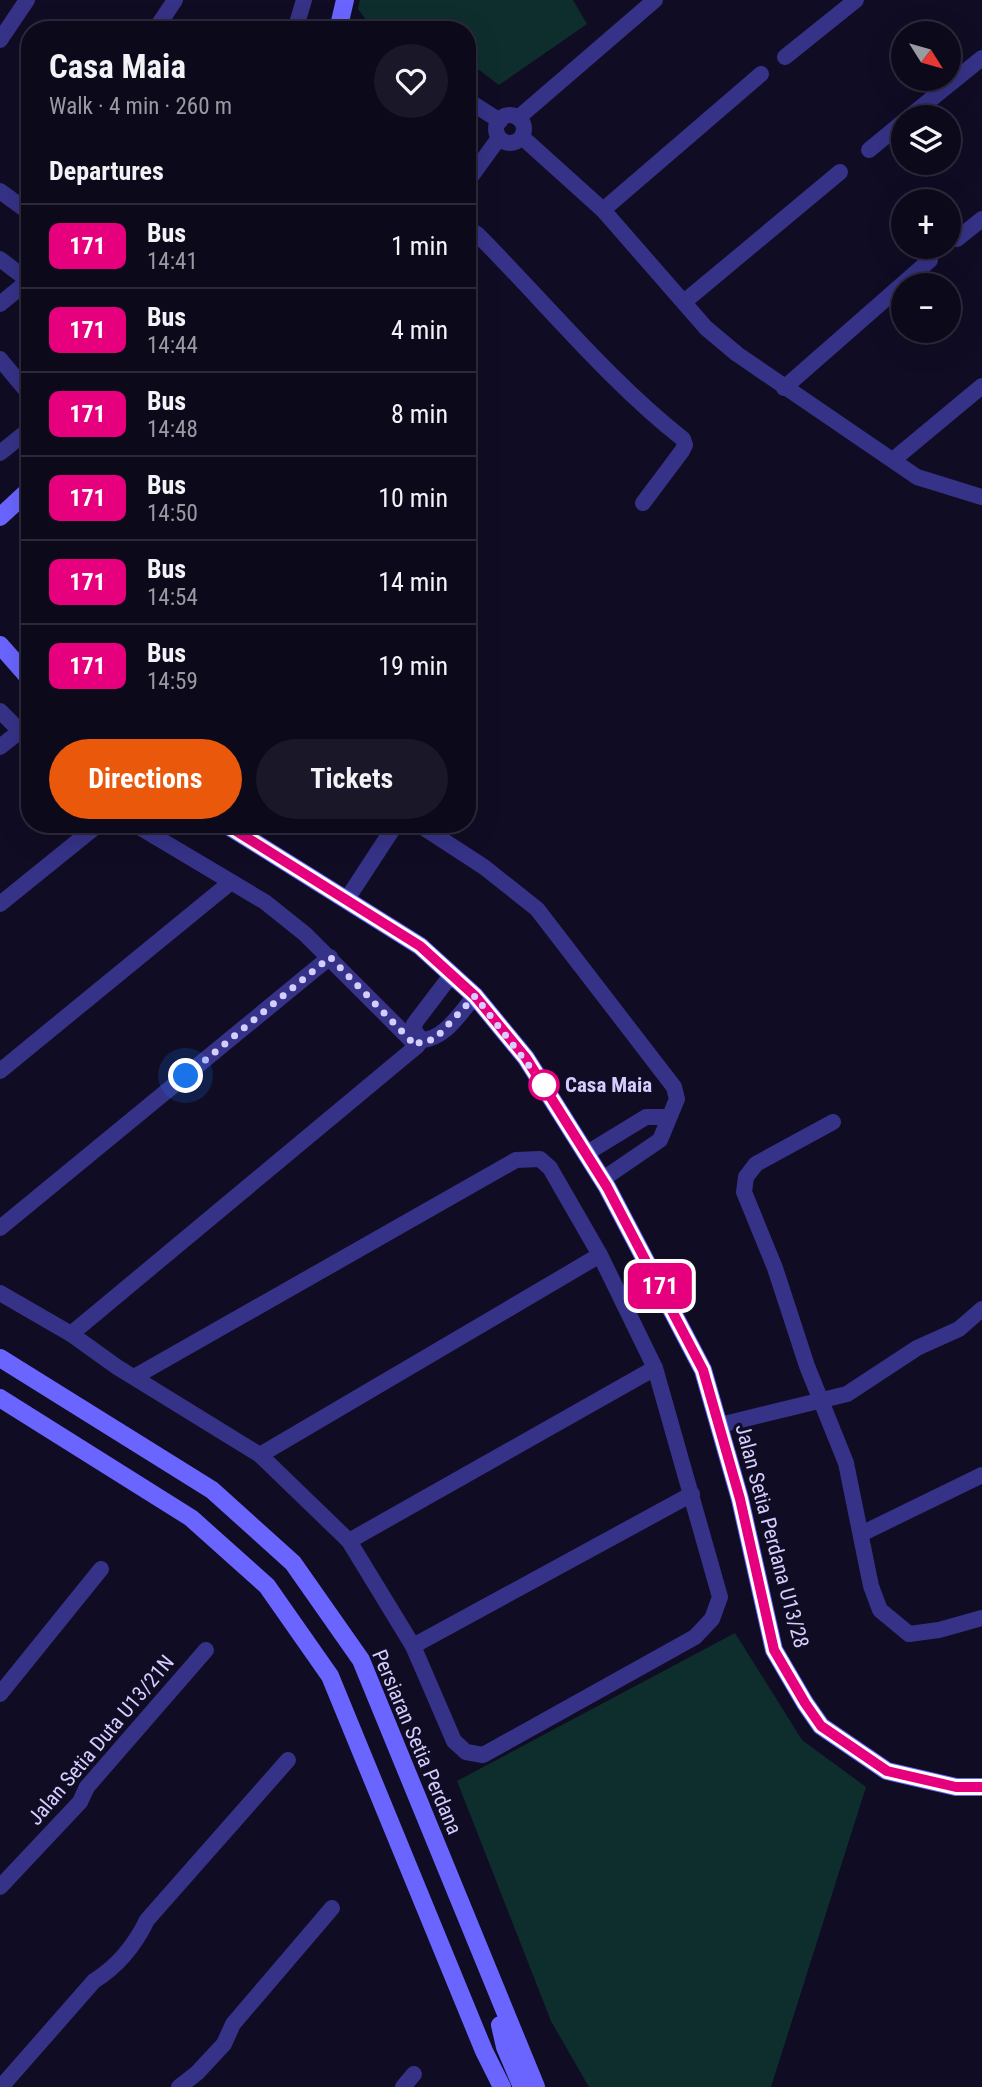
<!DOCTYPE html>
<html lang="en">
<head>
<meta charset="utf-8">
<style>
	:root { --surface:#0c091b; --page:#1a1728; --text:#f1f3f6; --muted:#9a9aa3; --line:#2c2a3a; --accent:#ea580c }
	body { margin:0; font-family:"Roboto Condensed",sans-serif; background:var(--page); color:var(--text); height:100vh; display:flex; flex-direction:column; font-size:26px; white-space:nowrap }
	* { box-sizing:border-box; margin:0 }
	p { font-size:23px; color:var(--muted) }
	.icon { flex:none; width:38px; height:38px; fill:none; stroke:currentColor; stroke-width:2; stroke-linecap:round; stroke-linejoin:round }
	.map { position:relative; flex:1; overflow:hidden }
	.side { position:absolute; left:21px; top:21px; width:455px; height:812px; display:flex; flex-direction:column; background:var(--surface); border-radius:28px; box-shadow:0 7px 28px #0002,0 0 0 2px var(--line) }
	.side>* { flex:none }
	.badge { padding:0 14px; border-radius:10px; font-size:24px; line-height:46px }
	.needle { width:46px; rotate:127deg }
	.tools { position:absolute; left:891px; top:21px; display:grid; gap:14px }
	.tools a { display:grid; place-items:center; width:70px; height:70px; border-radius:50%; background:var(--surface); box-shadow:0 7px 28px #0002,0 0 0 2px var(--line); font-size:35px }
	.you { position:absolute; width:35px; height:35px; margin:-18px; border:5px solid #fff; border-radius:50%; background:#1a73e8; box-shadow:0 0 0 10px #1a73e833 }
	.map>.badge { position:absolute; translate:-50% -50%; box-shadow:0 0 0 4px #fff }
	h2 { padding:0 28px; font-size:26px; line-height:63px }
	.round { display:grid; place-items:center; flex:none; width:74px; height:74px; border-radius:37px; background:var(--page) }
	.head { display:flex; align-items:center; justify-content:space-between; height:119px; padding:0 28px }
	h1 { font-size:33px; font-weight:700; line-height:52px }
	.action { display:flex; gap:14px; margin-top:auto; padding:14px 28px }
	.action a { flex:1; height:80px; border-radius:42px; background:var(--accent); color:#fff; font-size:28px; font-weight:700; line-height:80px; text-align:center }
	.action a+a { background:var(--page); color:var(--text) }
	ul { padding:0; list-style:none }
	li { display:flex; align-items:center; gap:21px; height:84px; padding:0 28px; border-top:2px solid var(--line) }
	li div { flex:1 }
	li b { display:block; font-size:26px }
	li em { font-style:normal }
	li .badge { min-width:77px; font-weight:700; text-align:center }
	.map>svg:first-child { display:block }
</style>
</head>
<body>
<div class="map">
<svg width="982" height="2087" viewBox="0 0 982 2087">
	<rect width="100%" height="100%" fill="#100c24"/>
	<g fill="#0e2e2d">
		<polygon points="360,0 573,0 587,24 499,85 467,61 467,30 372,28 358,9"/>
		<polygon points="735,1633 802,1740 866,1787 771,2087 589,2087 551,2021 457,1781"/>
	</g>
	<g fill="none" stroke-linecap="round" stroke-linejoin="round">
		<g stroke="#363287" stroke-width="16">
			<polyline points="155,30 175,0"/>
			<polyline points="295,30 304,0"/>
			<polyline points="0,40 27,0"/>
			<polyline points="785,57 856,0"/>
			<polyline points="467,100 500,121"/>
			<circle cx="510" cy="129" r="14"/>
			<polyline points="909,117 982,58"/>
			<polyline points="518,118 655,0"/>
			<polyline points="522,137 603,210 706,328 737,354 917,477 982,497"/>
			<polyline points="869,150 903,122"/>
			<polyline points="467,182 499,138"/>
			<polyline points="0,191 30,213"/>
			<polyline points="603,210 761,74"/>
			<path d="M467,228L477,234C544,301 609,381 683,439L685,445L682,451L643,503"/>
			<polyline points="957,239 982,219"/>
			<polyline points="0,259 30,282"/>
			<polyline points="684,302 840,172"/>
			<polyline points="0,304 28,281"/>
			<polyline points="0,359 30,395"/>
			<polyline points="784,388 930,260"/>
			<polyline points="0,453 30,429"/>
			<polyline points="893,460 982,386"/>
			<polyline points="0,711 30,741"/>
			<polyline points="0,747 19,732"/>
			<path d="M134,824L265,902L305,934L417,1046L422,1040C445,1039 460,1013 475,996"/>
			<polyline points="418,824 484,867 537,909 674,1087 677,1099 660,1140 603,1179"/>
			<polyline points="347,899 396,824"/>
			<polyline points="0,904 99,824"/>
			<polyline points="422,1040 415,1032 414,1024 452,974"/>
			<polyline points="0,1071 231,882"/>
			<polyline points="833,1122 756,1164 746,1177 744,1192 775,1268 807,1366 846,1463 871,1586 880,1610 909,1634 939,1630 982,1618"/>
			<polyline points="587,1153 646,1117 668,1117"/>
			<polyline points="0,1228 330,957"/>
			<polyline points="0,1293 71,1334 117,1367 260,1455 349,1541 413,1646 454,1741 466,1752 483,1755 695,1637 712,1619 720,1597 655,1368 600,1255 550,1168 540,1159 516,1160 136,1376"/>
			<polyline points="71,1334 417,1046"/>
			<polyline points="720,1425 847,1394 917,1348 959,1329 982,1309"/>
			<polyline points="260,1455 600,1255"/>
			<polyline points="861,1534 982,1475"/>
			<polyline points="349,1541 655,1368"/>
			<polyline points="413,1646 692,1494"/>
			<polyline points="0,1694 101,1569"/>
			<polyline points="0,1887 80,1802 87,1787 206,1650"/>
			<path d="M1,2087L94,1981C118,1966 135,1945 147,1920L288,1760"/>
			<polyline points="179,2087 197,2073 224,2044 233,2024 332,1908"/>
			<polyline points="403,2087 414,2074"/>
		</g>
		<g stroke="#6a65ff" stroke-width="18">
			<polyline points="338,30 345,0"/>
			<polyline points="0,517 30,489"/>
			<polyline points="0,645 30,679"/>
			<polyline points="225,824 420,946 475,996 526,1058 607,1187 703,1370 740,1499 774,1650 805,1703 821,1726 887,1771 956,1787 982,1787"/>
			<polyline points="0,1358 212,1490 293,1563 361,1660 536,2087"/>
			<polyline points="0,1398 191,1518 267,1586 330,1676 484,2051 502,2087"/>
			<polyline points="500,2025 505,2047 522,2087"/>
		</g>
	</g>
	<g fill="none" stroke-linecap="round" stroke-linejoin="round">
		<defs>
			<polyline id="line" points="225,824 420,946 475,996 526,1058 607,1187 703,1370 740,1499 774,1650 805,1703 821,1726 887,1771 956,1787 982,1787"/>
		</defs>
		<use href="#line" stroke="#fff" stroke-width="16"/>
		<use href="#line" stroke="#e6007e" stroke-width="10"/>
		<polyline stroke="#d4ceff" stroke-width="7" stroke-dasharray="0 12.6" points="186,1076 330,957 416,1046 422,1040 434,1040 475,996 544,1085"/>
	</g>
	<circle fill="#fff" stroke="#e6007e" stroke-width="3.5" cx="544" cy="1085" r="14"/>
	<g text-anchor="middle" stroke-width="6" stroke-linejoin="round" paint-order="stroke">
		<g font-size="21" font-weight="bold" fill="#d4ceff" stroke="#100c24" text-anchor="start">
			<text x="565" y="1092">Casa Maia</text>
		</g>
		<g font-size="21" fill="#d4ceff" stroke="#100c24">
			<text transform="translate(772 1536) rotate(75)" y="7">Jalan Setia Perdana U13/28</text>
			<text transform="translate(101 1740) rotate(-50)" y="7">Jalan Setia Duta U13/21N</text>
			<text transform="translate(417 1742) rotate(67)" y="7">Persiaran Setia Perdana</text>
		</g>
	</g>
</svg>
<div class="tools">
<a><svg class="needle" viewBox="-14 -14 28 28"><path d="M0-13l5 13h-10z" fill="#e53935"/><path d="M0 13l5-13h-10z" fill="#9a9aa3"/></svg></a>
<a><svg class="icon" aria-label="layers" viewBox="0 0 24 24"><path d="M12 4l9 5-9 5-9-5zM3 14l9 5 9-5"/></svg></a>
<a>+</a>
<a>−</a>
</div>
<div class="you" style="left:186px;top:1076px"></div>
<b class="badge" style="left:660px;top:1286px;background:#e6007e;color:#fff">171</b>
<section class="side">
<div class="head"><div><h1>Casa Maia</h1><p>Walk · 4 min · 260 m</p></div><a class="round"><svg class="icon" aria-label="heart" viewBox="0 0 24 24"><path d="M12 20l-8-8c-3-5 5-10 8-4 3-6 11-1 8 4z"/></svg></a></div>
<h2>Departures</h2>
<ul>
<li><span class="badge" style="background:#e6007e;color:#fff">171</span><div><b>Bus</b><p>14:41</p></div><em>1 min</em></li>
<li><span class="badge" style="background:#e6007e;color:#fff">171</span><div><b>Bus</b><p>14:44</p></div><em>4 min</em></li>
<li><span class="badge" style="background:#e6007e;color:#fff">171</span><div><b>Bus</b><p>14:48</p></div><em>8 min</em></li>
<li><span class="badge" style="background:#e6007e;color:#fff">171</span><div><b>Bus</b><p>14:50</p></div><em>10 min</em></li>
<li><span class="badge" style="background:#e6007e;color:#fff">171</span><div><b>Bus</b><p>14:54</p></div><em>14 min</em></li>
<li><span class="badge" style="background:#e6007e;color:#fff">171</span><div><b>Bus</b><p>14:59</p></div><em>19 min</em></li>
</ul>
<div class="action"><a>Directions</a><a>Tickets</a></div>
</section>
</div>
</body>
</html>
